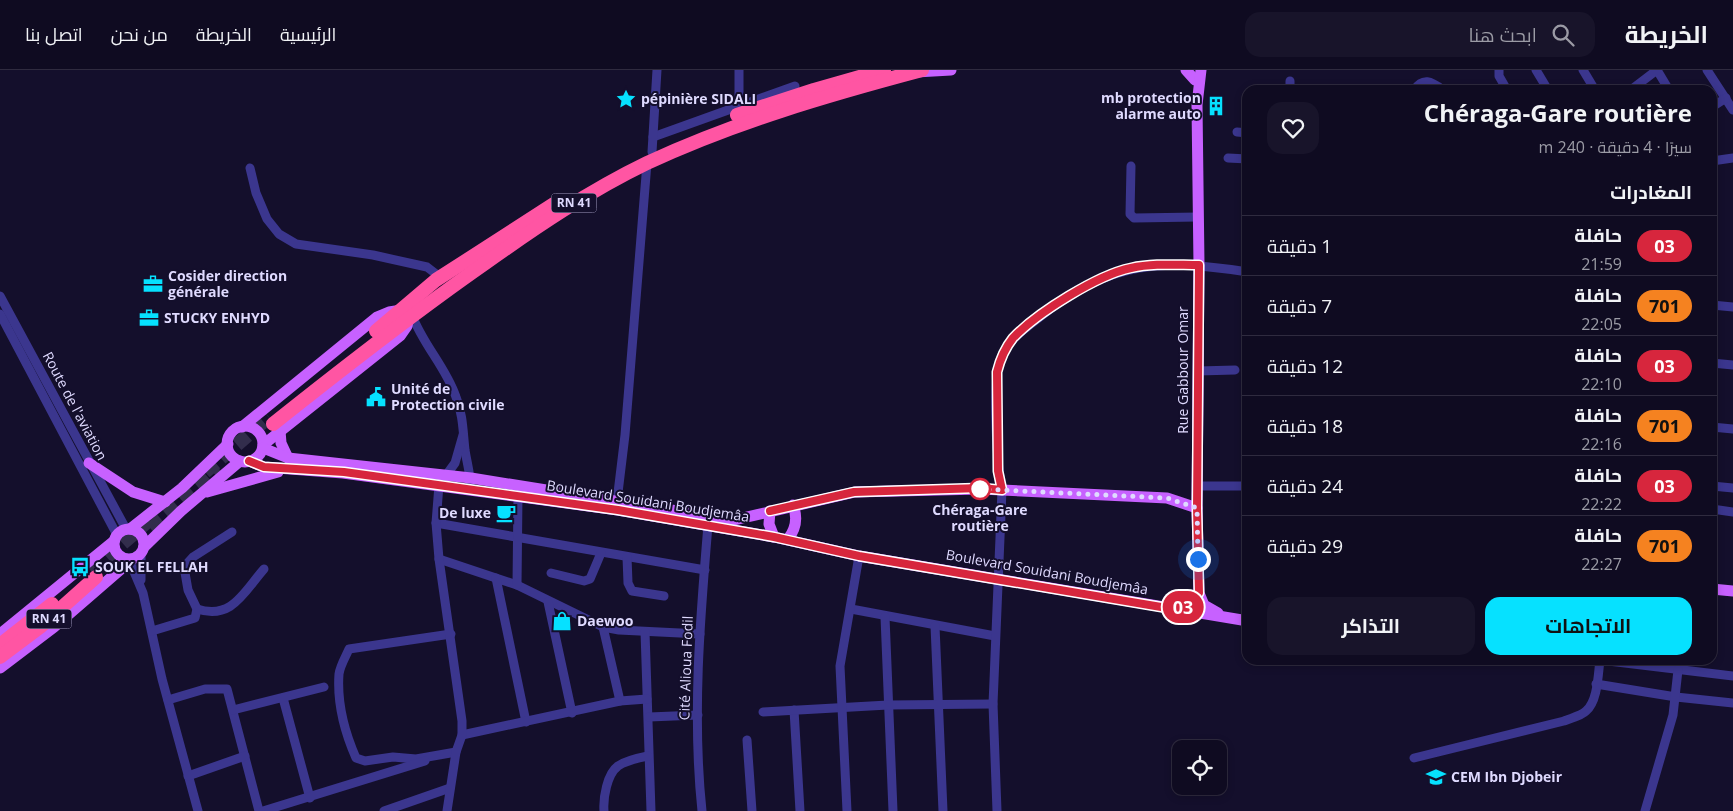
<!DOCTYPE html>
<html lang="ar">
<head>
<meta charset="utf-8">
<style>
	:root { --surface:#0f0b21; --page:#18142a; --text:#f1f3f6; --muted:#9b9ba5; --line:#2f2b3f; --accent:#06e1ff }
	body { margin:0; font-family:"Open Sans",Cairo,sans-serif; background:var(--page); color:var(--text); direction:rtl; height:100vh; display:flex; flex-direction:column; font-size:19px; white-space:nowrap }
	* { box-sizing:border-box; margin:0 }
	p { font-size:16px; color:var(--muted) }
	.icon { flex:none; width:28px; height:28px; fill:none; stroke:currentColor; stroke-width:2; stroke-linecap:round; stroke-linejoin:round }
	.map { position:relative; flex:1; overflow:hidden; direction:ltr }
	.panel { position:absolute; left:1242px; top:15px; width:475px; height:580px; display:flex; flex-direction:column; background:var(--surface); border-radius:15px; box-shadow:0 2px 8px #0003,0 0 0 1px var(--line); direction:rtl }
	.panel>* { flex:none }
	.badge { padding:0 10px; border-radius:16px; font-size:18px; line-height:32px }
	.tools { position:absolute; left:1172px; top:670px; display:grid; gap:10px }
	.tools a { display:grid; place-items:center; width:55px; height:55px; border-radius:10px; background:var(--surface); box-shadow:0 2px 8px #0003,0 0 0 1px var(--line); font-size:25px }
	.you { position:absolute; width:25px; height:25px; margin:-12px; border:4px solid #fff; border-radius:50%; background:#1a73e8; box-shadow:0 0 0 8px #1a73e833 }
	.map>.badge { position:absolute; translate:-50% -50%; box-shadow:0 0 0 2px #fff }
	h2 { padding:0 25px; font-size:19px; line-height:45px }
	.round { display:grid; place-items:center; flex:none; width:52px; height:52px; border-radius:15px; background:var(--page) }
	.summary { display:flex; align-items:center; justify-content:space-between; height:85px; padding:0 25px }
	h1 { font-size:24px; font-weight:700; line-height:38px }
	.button { display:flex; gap:10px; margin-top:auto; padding:10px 25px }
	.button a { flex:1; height:58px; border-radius:15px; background:var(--accent); color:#111; font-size:20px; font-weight:700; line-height:58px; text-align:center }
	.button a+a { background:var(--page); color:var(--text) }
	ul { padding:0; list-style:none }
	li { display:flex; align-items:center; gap:15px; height:60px; padding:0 25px; border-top:1px solid var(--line) }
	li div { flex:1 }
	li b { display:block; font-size:19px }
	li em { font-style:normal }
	li .badge { min-width:55px; font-weight:700; text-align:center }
	header { display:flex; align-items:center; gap:30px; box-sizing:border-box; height:70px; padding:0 25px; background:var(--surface); border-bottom:1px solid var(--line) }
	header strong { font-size:24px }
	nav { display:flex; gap:28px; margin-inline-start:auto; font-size:18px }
	.search { width:350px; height:45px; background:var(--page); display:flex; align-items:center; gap:12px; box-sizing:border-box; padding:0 18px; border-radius:15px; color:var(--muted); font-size:19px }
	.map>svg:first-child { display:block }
</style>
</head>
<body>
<header>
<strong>الخريطة</strong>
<div class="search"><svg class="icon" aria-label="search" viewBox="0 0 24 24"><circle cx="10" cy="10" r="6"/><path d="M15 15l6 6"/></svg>ابحث هنا</div>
<nav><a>الرئيسية</a><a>الخريطة</a><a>من نحن</a><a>اتصل بنا</a></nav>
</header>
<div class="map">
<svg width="1733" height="741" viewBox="0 0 1733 741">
	<rect width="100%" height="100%" fill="#140f2c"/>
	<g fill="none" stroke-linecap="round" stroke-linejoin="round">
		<g stroke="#322d4c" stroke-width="14" stroke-dasharray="14 7" stroke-linecap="butt">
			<polyline points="205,402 269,347"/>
			<polyline points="151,459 220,400"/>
			<polyline points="91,501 155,445"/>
		</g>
		<g stroke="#3b368e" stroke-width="9">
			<polyline points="1499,0 1499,6 1507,20"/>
			<polyline points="1536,0 1548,20"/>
			<polyline points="1583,0 1595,20"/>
			<polyline points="1657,0 1669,20"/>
			<polyline points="1707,0 1733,40"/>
			<polyline points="1632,19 1657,0"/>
			<polyline points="1290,20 1290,11"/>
			<path d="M1414,20C1423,7 1431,11 1443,20"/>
			<polyline points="739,36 739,0"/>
			<polyline points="1712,37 1726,28"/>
			<polyline points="1237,62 1248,63"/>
			<polyline points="653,67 795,16"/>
			<polyline points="652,82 657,0"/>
			<polyline points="1228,88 1248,89"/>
			<polyline points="1712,91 1733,88"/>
			<polyline points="1131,96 1130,144 1134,148 1198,147"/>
			<polyline points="250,98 256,123 267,149 279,164 296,174 373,185 427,197 440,207"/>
			<polyline points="0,226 126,459"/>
			<polyline points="1712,235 1733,237"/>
			<polyline points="0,244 117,465"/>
			<path d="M412,245C423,275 446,297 456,327C463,344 463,362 465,380C467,394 471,404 470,418"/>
			<polyline points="1712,293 1733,295"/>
			<polyline points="1198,301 1235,300"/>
			<polyline points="1712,357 1733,359"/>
			<polyline points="1197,416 1248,416"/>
			<polyline points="1712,416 1733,418"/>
			<polyline points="617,431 625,365 647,93"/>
			<polyline points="1712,439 1733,442"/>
			<polyline points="436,453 705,500"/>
			<polyline points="627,487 628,513 632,521 664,526"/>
			<polyline points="439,489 517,515 603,557 619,560 700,564"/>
			<polyline points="129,490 143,523 162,609 198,741"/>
			<polyline points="551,503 584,511 590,509 601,483"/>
			<polyline points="496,508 526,652"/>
			<polyline points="141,510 141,484"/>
			<polyline points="517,515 518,425"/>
			<polyline points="548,532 572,643"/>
			<path d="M197,539C232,550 243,523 264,499"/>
			<polyline points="851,539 995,566"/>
			<polyline points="885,547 893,741"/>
			<polyline points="935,556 943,741"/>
			<polyline points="603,557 620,631"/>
			<polyline points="152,561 195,548 197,539 188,520 184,497 193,487 232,462"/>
			<polyline points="645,562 651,741"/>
			<path d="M451,564L349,579C346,586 340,596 339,604C337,632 345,663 356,688L365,691L393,687L416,689L456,682"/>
			<polyline points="1600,590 1733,606"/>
			<polyline points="1596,614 1676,627 1733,633"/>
			<polyline points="283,628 310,728"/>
			<polyline points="168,630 205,619 227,619 259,741"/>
			<polyline points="233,640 324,617"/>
			<polyline points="794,640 800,741"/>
			<polyline points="763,642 888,635 993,634"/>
			<polyline points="649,647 698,645"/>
			<polyline points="462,665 620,631 647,629"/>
			<polyline points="747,670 752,741"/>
			<path d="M1414,688L1564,651C1571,648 1581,646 1586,641C1598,631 1598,604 1600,590"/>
			<polyline points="188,706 245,686"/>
			<polyline points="263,741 425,691"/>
			<polyline points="384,741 450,718"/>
			<polyline points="447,741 456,682 462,665 462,651 439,489 436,453 439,415 455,393 463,365"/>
			<path d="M604,741C603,728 607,704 618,696C627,690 638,688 648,686"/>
			<path d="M702,741C692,647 700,550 708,455"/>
			<polyline points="847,741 840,596 859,486"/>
			<path d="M997,741L993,634L1002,420C997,393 991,312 1001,288C1008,270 1025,259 1040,247C1109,190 1163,189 1248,202"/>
			<polyline points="1645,741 1673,645 1678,600"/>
		</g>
		<g stroke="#c761ff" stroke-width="11">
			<polyline points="1186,0 1195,10"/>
			<polyline points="1201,0 1197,35 1199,195 1197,438 1199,523 1204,535 1218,543"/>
			<polyline points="916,2 951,0"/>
			<circle cx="245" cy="374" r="18"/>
			<polyline points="242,357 377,247 389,242 402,240"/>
			<polyline points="280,361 281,373 288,388"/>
			<polyline points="263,375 400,266 407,256 409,247"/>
			<polyline points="263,378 288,388 471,408 734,450 855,422 981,419 1167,428 1197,438"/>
			<polyline points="249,391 264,397 343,403 618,440 774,467 859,486 1248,551"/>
			<polyline points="89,393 133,422 165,432"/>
			<polyline points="207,422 278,402"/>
			<polyline points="770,441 769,454 774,467"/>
			<circle cx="129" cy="474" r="15"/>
			<polyline points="130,459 182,418 228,374"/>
			<path d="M788,469C796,459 798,448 793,435"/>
			<polyline points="144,477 181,441 240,391"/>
			<polyline points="1712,519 1733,521"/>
			<polyline points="0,564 114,471"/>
			<polyline points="0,598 54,557 121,499 128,490"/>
		</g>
		<g stroke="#ff55a3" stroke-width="14">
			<polyline points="737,45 814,20 884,0"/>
			<polyline points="376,261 436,210 554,134"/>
			<path d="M273,354C342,299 411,245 484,194C536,157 589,121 647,93C735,52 828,25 922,0"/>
			<polyline points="0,575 52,534"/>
			<polyline points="0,587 40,557 96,507"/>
		</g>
	</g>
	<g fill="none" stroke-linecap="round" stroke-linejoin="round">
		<defs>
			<path id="line" d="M249,391L264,397L344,402L618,440L774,467L859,486L1179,540L1194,529L1199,523L1197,438L1199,195C1176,195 1153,193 1131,198C1097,205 1037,243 1013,268C1005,278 1000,290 997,302L998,401L1002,420L981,418L854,422L770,441"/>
		</defs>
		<use href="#line" stroke="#fff" stroke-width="11"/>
		<use href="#line" stroke="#d7263d" stroke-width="8"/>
		<polyline stroke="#dfdaff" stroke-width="5" stroke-dasharray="0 9" points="980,419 1167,428 1197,438 1198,489"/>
	</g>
	<defs>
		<symbol id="sight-bare" viewBox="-9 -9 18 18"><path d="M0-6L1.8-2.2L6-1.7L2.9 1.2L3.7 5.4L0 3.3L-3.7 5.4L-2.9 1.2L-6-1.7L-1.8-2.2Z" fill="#06e1ff" stroke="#140f2c" stroke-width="2.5" paint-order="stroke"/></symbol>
		<symbol id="building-bare" viewBox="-9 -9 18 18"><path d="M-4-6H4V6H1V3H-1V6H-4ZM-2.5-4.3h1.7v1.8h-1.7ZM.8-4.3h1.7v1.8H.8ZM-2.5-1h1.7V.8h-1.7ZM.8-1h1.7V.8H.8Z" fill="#06e1ff" stroke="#140f2c" stroke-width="2.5" paint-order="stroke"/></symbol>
		<symbol id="office-bare" viewBox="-9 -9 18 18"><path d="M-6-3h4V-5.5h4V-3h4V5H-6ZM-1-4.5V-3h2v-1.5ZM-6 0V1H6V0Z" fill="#06e1ff" stroke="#140f2c" stroke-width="2.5" paint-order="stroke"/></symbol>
		<symbol id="civic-bare" viewBox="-9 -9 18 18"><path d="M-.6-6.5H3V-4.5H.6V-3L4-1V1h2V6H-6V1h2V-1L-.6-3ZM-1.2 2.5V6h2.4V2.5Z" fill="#06e1ff" stroke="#140f2c" stroke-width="2.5" paint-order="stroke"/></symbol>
		<symbol id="cafe-bare" viewBox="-9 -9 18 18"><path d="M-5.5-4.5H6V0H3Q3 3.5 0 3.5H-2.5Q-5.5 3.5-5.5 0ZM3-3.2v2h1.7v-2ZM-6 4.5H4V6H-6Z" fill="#06e1ff" stroke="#140f2c" stroke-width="2.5" paint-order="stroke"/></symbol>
		<symbol id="bus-bare" viewBox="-9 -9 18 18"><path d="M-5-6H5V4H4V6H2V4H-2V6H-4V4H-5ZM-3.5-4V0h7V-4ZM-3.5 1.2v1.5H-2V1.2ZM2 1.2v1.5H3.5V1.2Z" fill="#06e1ff" stroke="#140f2c" stroke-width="2.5" paint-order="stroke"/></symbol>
		<symbol id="shop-bare" viewBox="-9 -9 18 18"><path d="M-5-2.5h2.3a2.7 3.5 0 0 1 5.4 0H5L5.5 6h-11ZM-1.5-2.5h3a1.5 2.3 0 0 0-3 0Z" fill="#06e1ff" stroke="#140f2c" stroke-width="2.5" paint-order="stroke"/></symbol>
		<symbol id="school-bare" viewBox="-9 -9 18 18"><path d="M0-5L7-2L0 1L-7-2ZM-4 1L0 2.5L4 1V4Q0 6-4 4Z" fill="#06e1ff" stroke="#140f2c" stroke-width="2.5" paint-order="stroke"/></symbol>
	</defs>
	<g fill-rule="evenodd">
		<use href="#sight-bare" x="612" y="15" width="28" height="28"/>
		<use href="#building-bare" x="1202" y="22" width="28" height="28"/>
		<use href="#office-bare" x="139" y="200" width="28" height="28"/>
		<use href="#office-bare" x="135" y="234" width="28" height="28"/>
		<use href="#civic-bare" x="362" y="313" width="28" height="28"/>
		<use href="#cafe-bare" x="492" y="429" width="28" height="28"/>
		<use href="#bus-bare" x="66" y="483" width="28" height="28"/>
		<use href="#shop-bare" x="548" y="537" width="28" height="28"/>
		<use href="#school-bare" x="1422" y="693" width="28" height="28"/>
	</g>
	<circle fill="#fff" stroke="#d7263d" stroke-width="2.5" cx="980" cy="419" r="10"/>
	<g text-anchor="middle" stroke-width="4" stroke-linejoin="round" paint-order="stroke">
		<g fill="#140f2c" stroke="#a29dc0" stroke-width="1">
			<rect x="551.5" y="123.5" width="45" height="19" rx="4"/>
			<rect x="26.5" y="539.5" width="45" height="19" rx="4"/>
		</g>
		<g font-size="12" font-weight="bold" fill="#dfdaff">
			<text x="574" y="137">RN 41</text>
			<text x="49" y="553">RN 41</text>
		</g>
		<g font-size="14" font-weight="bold" fill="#dfdaff" stroke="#140f2c" text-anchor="start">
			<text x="1201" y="33" text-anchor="end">mb protection<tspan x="1201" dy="16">alarme auto</tspan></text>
			<text x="641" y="34">pépinière SIDALI</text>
			<text x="168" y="211">Cosider direction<tspan x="168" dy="16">générale</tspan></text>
			<text x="164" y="253">STUCKY ENHYD</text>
			<text x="391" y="324">Unité de<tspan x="391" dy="16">Protection civile</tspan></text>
			<text x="491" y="448" text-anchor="end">De luxe</text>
			<text x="95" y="502">SOUK EL FELLAH</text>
			<text x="577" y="556">Daewoo</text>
			<text x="1451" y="712">CEM Ibn Djobeir</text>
		</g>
		<g font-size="14" fill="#dfdaff" stroke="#140f2c">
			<text transform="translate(1183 300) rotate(-90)" y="5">Rue Gabbour Omar</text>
			<text transform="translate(75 336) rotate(62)" y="5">Route de l'aviation</text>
			<text transform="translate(648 431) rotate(9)" y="5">Boulevard Souidani Boudjemâa</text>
			<text transform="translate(1047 502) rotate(10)" y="5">Boulevard Souidani Boudjemâa</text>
			<text transform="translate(686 598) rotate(-88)" y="5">Cité Alioua Fodil</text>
		</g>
		<g font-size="14" font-weight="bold" fill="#dfdaff" stroke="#140f2c">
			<text x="980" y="445">Chéraga-Gare<tspan x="980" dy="16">routière</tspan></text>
		</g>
	</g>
</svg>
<div class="tools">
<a><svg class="icon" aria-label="locate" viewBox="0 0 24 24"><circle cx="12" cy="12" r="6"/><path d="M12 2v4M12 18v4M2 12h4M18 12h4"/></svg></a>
</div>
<div class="you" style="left:1198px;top:489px"></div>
<b class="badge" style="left:1183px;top:537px;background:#d7263d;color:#fff">03</b>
<section class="panel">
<div class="summary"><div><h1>Chéraga-Gare routière</h1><p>سيرًا · 4 دقيقة · 240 m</p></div><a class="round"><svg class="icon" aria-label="heart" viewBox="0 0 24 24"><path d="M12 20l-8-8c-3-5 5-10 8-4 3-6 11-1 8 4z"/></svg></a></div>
<h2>المغادرات</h2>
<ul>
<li><span class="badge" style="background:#d7263d;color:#fff">03</span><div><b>حافلة</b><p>21:59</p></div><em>1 دقيقة</em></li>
<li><span class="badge" style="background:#f58220;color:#111">701</span><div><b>حافلة</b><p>22:05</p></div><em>7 دقيقة</em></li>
<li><span class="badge" style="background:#d7263d;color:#fff">03</span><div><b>حافلة</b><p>22:10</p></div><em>12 دقيقة</em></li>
<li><span class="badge" style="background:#f58220;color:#111">701</span><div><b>حافلة</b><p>22:16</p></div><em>18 دقيقة</em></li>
<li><span class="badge" style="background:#d7263d;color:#fff">03</span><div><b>حافلة</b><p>22:22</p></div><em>24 دقيقة</em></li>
<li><span class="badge" style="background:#f58220;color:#111">701</span><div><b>حافلة</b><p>22:27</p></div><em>29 دقيقة</em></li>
</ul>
<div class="button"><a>الاتجاهات</a><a>التذاكر</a></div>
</section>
</div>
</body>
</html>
